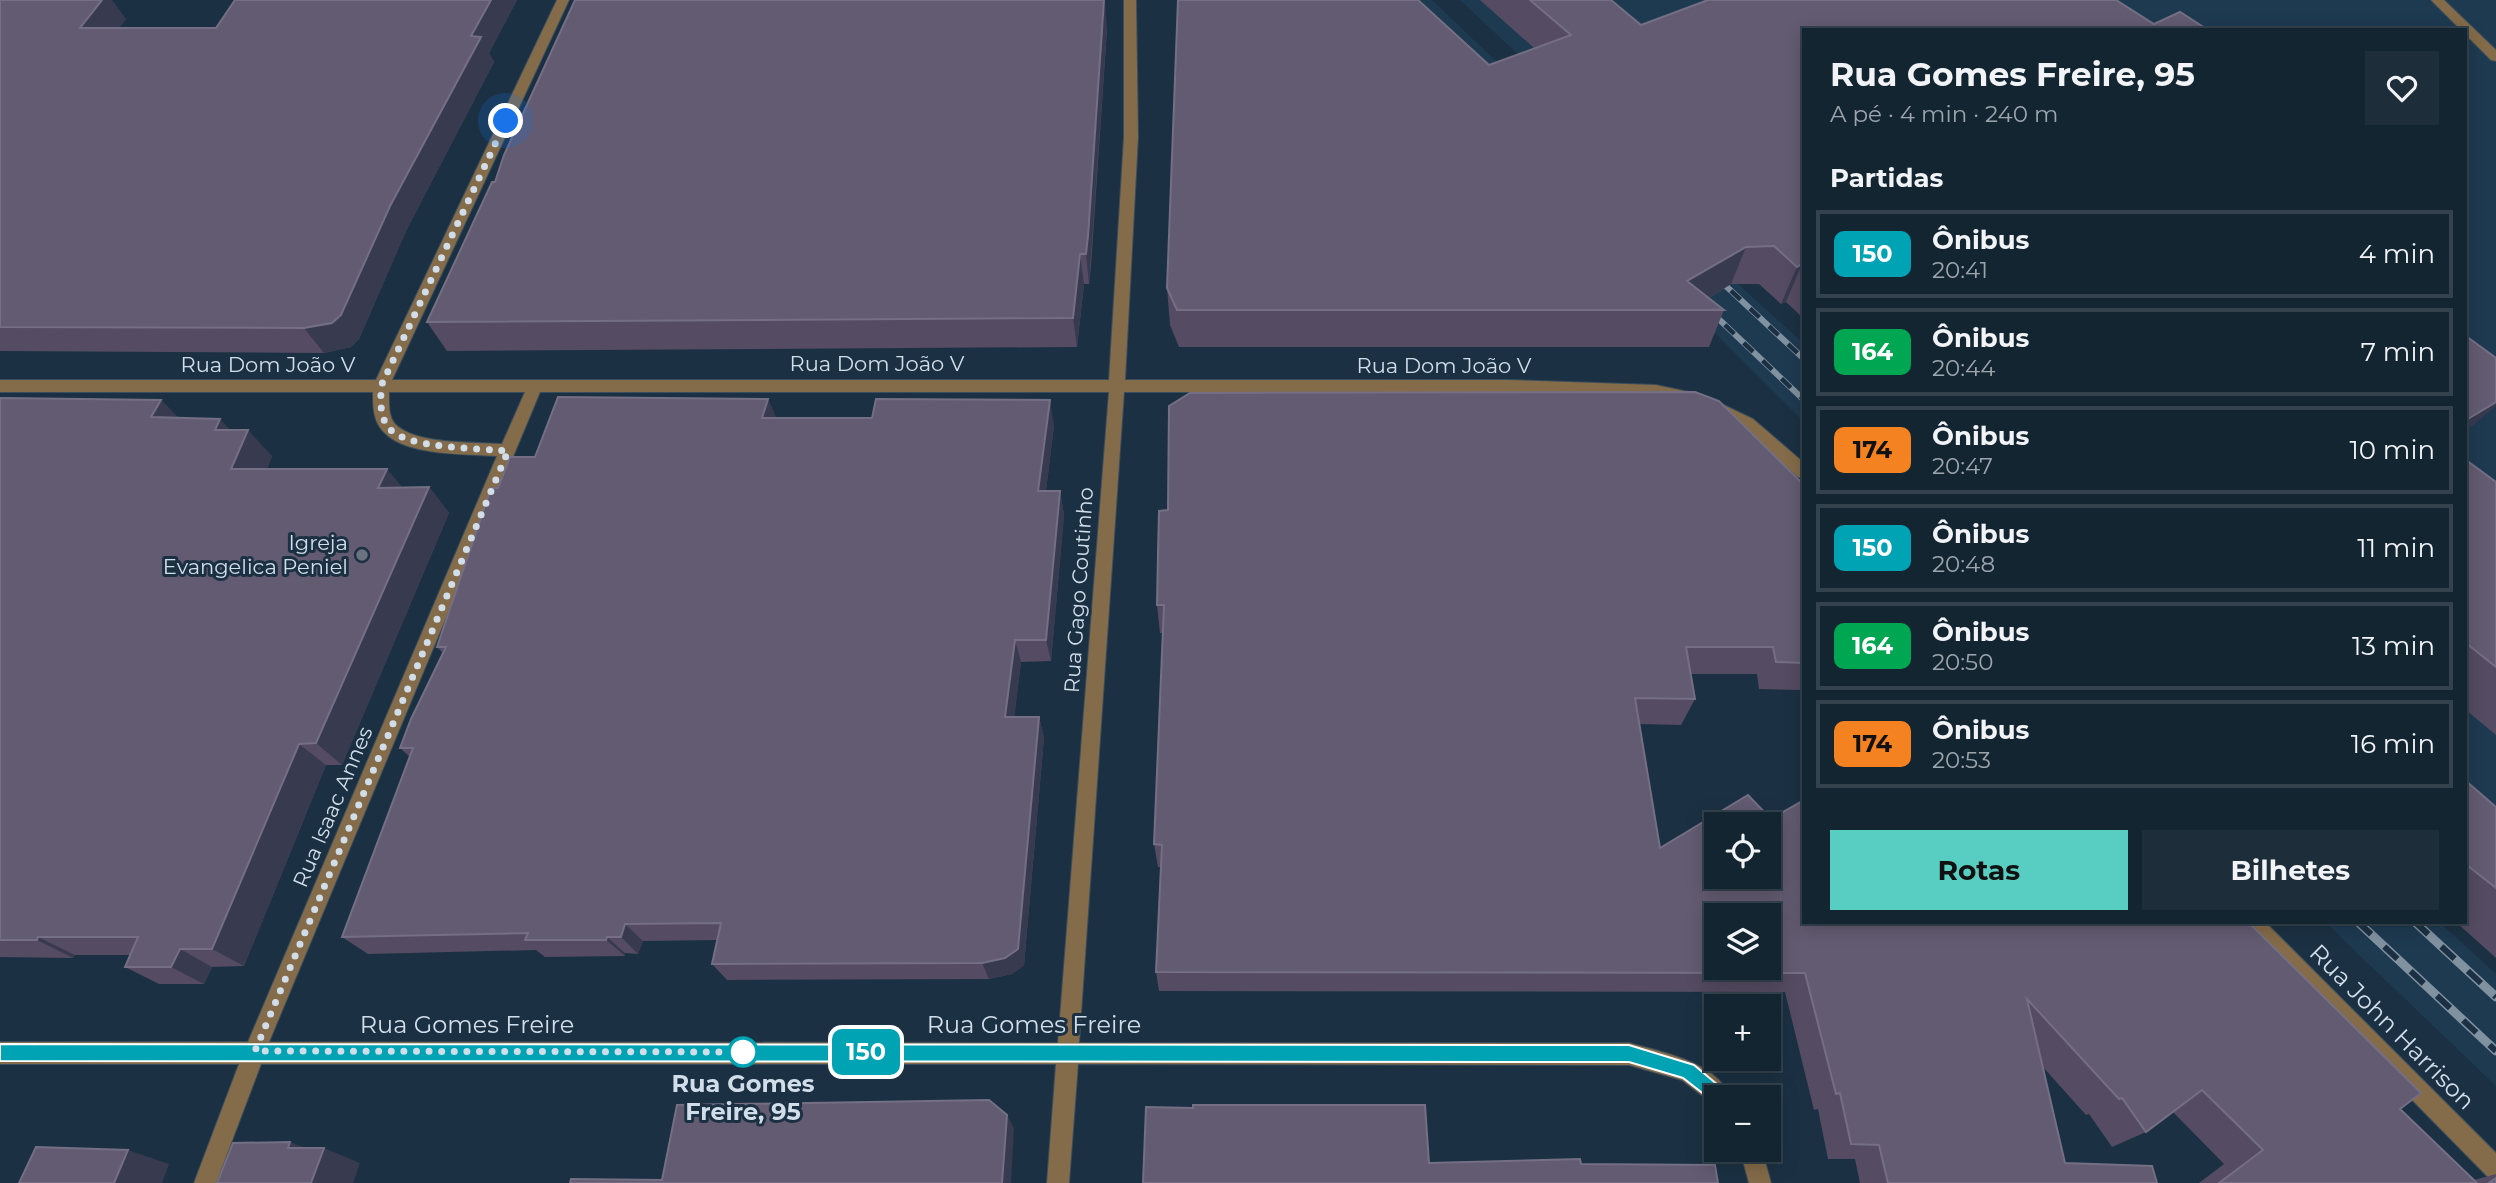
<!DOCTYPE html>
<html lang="pt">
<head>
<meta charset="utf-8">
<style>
	:root { --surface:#142532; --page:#1d2d3a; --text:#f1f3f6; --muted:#9da5ac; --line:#33424d; --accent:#57cec1 }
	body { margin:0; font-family:Montserrat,sans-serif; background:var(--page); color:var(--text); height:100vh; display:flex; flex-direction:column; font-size:26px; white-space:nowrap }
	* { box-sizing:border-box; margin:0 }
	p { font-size:23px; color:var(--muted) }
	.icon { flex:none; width:38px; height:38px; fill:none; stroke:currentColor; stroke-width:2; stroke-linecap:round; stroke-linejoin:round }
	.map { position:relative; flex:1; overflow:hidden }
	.panel { position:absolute; left:1802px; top:28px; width:665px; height:896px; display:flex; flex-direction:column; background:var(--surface); border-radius:0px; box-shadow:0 4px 18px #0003,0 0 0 2px var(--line) }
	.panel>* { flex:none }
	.badge { padding:0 14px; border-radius:10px; font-size:24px; line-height:46px }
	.fabs { position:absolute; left:1704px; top:812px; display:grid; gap:14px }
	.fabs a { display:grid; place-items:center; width:77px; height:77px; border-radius:0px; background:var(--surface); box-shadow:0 4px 18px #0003,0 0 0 2px var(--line); font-size:35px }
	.you { position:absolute; width:35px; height:35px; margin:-18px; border:5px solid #fff; border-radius:50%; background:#1a73e8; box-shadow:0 0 0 10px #1a73e833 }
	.map>.badge { position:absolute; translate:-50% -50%; box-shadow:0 0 0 4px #fff }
	h2 { padding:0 28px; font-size:26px; line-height:63px }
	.round { display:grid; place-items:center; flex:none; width:74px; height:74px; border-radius:0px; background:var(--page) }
	.summary { display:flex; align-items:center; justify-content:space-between; height:119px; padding:0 28px }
	h1 { font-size:33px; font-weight:700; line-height:52px }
	.action { display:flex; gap:14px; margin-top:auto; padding:14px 28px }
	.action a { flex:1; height:80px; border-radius:0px; background:var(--accent); color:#111; font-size:28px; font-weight:700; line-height:80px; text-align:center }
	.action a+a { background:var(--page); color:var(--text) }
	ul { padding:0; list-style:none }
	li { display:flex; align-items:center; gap:21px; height:88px; margin:0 14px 10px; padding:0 14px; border:4px solid var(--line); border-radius:0px }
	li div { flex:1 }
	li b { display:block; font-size:26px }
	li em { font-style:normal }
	li .badge { min-width:77px; font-weight:700; text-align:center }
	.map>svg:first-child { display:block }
</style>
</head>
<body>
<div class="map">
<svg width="2496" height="1183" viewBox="0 0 2496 1183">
	<rect width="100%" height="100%" fill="#1b3143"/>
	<g fill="#1e3a51">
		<polygon points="1376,0 1432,0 1545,108 1804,344 1804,422 1552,170"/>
		<polygon points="1460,0 2496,0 2496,933 2466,906 2466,30 1804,30 1569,102"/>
		<polygon points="2325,922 2439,922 2496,974 2496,1086"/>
	</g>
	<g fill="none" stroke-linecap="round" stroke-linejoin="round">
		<defs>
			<g id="minor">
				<path d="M557,0H569L392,380H1109L1124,137V0H1136L1138,137L1125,380H1508L1656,385L1689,392L1691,396L1689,400L1508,392H1124L1079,1043H1629C1661,1052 1717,1062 1730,1097H1717V1107L1682,1080L1629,1065L1078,1064L1069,1183H1047L1056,1064H261L216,1183H194L239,1064H0V1042H248L497,456C467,454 407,456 385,433C373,422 373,407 373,392H0V380H376ZM389,392H525L502,444C475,442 415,445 395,424C388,416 389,402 389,392ZM540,392H1109L1058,1043L269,1042Z"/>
				<polygon points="2431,0 2444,0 2496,50 2496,61 2491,60 2466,35 2466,30 2461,30"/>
				<polygon points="1713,400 1753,419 1804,463 1804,478 1798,477 1741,427 1707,410 1705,406 1707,402"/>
				<polygon points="2241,922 2265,922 2496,1153 2496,1180 2488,1177 2244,929"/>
				<polygon points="1740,1150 1762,1150 1771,1183 1749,1183"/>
			</g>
		</defs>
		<use href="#minor" stroke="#384d5e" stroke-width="2"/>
		<use href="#minor" fill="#846b49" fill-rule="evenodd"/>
		<defs>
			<g id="rail-far1">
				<polyline points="1712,273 1804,359"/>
				<polyline points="1706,307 1804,400"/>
			</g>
			<g id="rail">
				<polyline points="2358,922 2496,1051"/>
				<polyline points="2415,922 2496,997"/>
			</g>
		</defs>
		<use href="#rail-far1" stroke="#8091a0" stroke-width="6"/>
		<use href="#rail" stroke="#8091a0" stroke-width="9"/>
		<use href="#rail-far1" stroke="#1b3143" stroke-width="4.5" stroke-dasharray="13" stroke-linecap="butt"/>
		<use href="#rail" stroke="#1b3143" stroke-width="6" stroke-dasharray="18" stroke-linecap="butt"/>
	</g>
	<g fill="#554b62">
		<polygon points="0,0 126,19 119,28 216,28 235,0 517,0 489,53 494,62 406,231 359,339 351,347 324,353 0,351"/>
		<polygon points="1480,0 1611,0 1641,25 2154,24 2208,30 1804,30 1804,319 1786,302 1781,304 1759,284 1731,284 1709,298 1724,310 1709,347 1179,347 1170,325 1167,288 1489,65 1534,48"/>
		<polygon points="1107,29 1091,266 1089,284 1084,284 1077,347 447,351 427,322 495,182"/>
		<polygon points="0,398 161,400 178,418 231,430 272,456 267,469 402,487 429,487 449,513 342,765 326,765 244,966 212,967 204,984 159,984 125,967 130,955 75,955 73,958 0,957"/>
		<polygon points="768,399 776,418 1054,425 1046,491 1060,491 1064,515 1051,661 1021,662 1014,717 1039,717 1044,738 1024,965 1012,974 989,979 727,980 712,964 717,940 643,941 638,954 625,953 625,956 545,957 536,950 368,954 342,937 410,757 400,748 443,653 437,647 535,457"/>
		<polygon points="2466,460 2496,482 2496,735 2466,710"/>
		<polygon points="1804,485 1804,690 1759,689 1757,674 1691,674 1695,699 1681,725 1640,724 1660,848 1771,819 2400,1109 2474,1180 2496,1174 2496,1183 2199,1183 2224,1164 2173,1112 2146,1132 2112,1147 2089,1114 2086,1115 2042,1066 2065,1163 2157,1183 1860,1183 1855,1159 1828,1159 1818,1109 1814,1110 1785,992 1159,991 1156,972 1161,867 1158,867 1154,844 1163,633 1160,633 1157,605"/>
		<polygon points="2466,781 2496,807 2496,958 2456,922 2466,922"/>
	</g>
	<g fill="#383a50">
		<polygon points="102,0 112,0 126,19 99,54 80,28"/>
		<polygon points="491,0 517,0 489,53 494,62 406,231 359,339 351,347 324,353 304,328 390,206 471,36"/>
		<polygon points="1105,0 1107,29 1089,284 1086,254"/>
		<polygon points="1746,247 1731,284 1689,310 1687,281"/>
		<polygon points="1080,254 1084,284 1077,347 1073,318"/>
		<polygon points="1802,264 1786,302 1781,304 1797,267"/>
		<polygon points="2496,398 2496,406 2466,431 2466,420"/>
		<polygon points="768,399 778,423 762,418"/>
		<polygon points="161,400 187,426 151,417"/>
		<polygon points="1050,400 1054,425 1043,515 1038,491"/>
		<polygon points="220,419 242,442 248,430 272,456 256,495 231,469 215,430"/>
		<polygon points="387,469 408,494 378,488"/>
		<polygon points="429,487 449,513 342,765 316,743"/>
		<polygon points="1060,491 1064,515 1051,661 1046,640"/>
		<polygon points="1015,640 1021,662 1012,738 1005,717"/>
		<polygon points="1039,717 1044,738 1024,965 1012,974 989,979 982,963"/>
		<polygon points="299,744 326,765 244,966 212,949"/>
		<polygon points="625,924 643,941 638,954 621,937"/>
		<polygon points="38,937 75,955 73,958 37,940"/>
		<polygon points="607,937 625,953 625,956 606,940"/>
		<polygon points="180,949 212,967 204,984 171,967"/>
		<polygon points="1007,1115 1014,1128 1011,1183 1002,1183"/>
		<polygon points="290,1142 321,1154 324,1148 360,1163 353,1183 311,1183 288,1148"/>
		<polygon points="128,1150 169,1164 162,1183 114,1183"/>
	</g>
	<g fill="#635b71" stroke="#746f84" stroke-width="2" fill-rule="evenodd">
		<polygon points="0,0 102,0 80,28 216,28 235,0 491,0 471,36 481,37 390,206 341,315 332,323 304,328 0,327"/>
		<polygon points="575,0 1104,0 1088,236 1086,254 1080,254 1073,318 427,322 492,182 495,182 504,155"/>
		<polygon points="1178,0 1418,0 1489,65 1571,35 1530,0 1611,0 1641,25 1708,0 2116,0 2154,24 2180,12 2208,30 1804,30 1804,266 1802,264 1797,267 1774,246 1746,247 1687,281 1724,310 1177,310 1167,288"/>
		<polygon points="2466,336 2496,358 2496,402 2466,420"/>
		<path d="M1695,392L1719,401L1804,485V663L1776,662L1773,647H1686L1695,699L1635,698L1660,848L1748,795L1771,819L1804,800V922H2248L2421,1093L2400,1109L2477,1183H2219L2263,1150L2202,1090L2146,1132L2122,1098L2119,1099L2027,999L2065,1163L2152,1166L2157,1183H1888L1879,1145L1851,1144L1840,1093L1836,1094L1805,973L1156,972L1162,845L1154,844L1164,605H1157L1158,554L1159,511L1168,510L1169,406L1190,393ZM1717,824H1769V877H1717ZM1717,915H1769V968H1717Z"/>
		<polygon points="558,397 768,399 762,418 872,418 876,399 1050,400 1038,491 1060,491 1046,640 1015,640 1005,717 1039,717 1018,949 1005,958 982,963 712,964 721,923 625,924 621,937 607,937 606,940 525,940 528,933 342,937 413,748 400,748 411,719 446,647 437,647 491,488 498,488 510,457 535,457"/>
		<polygon points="0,398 161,400 151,417 220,419 215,430 248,430 231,469 387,469 378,488 429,487 316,743 299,744 212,949 180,949 171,967 125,967 138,937 38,937 37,940 0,940"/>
		<polygon points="2466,460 2496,482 2496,667 2466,643"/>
		<polygon points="2466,781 2496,807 2496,888 2468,866 2466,867"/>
		<polygon points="989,1100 1007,1115 1002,1183 570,1183 571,1179 662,1180 677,1105"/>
		<polygon points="1193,1105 1425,1105 1429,1163 1580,1159 1581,1164 1715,1165 1718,1183 1143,1183 1146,1107 1193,1108"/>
		<polygon points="290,1142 288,1148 324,1148 311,1183 217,1183 233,1143"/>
		<polygon points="36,1147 128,1150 114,1183 19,1183"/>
		<polygon points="2496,1178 2496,1183 2489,1183"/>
	</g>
	<polygon fill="#00a3b4" stroke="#fff" stroke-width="2" points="0,1044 1629,1045 1694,1065 1725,1091 1728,1097 1725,1103 1719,1106 1683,1078 1629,1062 0,1061"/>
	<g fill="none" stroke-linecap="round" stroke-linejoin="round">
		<path stroke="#d1deea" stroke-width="7" stroke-dasharray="0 12.6" d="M506,121L381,386C381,401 379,416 389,428C406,449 480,448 508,451L255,1051L752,1052H743"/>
	</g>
	<circle fill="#6b7280" stroke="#1b3143" stroke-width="2.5" cx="362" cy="555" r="7"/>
	<circle fill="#fff" stroke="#00a3b4" stroke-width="3.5" cx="743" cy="1052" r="14"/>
	<g text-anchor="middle" stroke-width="6" stroke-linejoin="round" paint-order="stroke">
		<g font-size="21" fill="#d1deea" stroke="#1b3143">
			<text x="877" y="371">Rua Dom João V</text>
			<text x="268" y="372">Rua Dom João V</text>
			<text x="1444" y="373">Rua Dom João V</text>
			<text transform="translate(1079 590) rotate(-86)" y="7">Rua Gago Coutinho</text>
			<text transform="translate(333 807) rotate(-67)" y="7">Rua Isaac Annes</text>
		</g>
		<g font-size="21" fill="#d1deea" stroke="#1b3143" text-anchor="end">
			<text x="348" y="550">Igreja<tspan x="348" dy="24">Evangelica Peniel</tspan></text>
		</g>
		<g font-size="24" fill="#d1deea" stroke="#1b3143">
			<text x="467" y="1033">Rua Gomes Freire</text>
			<text x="1034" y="1033">Rua Gomes Freire</text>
			<text transform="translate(2392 1027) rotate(45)" y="8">Rua John Harrison</text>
		</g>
		<g font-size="24" font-weight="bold" fill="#d1deea" stroke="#1b3143">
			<text x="743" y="1092">Rua Gomes<tspan x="743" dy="28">Freire, 95</tspan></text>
		</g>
	</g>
</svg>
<div class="fabs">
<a><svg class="icon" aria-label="locate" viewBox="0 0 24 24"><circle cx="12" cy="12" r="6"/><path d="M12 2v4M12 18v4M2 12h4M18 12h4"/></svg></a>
<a><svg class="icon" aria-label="layers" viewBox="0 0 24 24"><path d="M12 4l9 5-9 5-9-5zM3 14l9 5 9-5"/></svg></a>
<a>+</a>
<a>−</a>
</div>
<div class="you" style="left:506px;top:121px"></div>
<b class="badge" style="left:866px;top:1052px;background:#00a3b4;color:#fff">150</b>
<section class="panel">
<div class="summary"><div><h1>Rua Gomes Freire, 95</h1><p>A pé · 4 min · 240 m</p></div><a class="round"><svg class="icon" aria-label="heart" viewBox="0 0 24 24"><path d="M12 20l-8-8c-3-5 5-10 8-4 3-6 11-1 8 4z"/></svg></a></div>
<h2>Partidas</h2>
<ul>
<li><span class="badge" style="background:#00a3b4;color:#fff">150</span><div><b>Ônibus</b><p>20:41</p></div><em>4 min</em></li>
<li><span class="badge" style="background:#00a651;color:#fff">164</span><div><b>Ônibus</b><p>20:44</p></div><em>7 min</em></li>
<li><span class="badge" style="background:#f58220;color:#111">174</span><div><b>Ônibus</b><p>20:47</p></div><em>10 min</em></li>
<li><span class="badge" style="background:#00a3b4;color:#fff">150</span><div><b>Ônibus</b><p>20:48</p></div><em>11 min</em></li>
<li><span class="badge" style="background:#00a651;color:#fff">164</span><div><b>Ônibus</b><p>20:50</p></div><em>13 min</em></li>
<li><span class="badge" style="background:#f58220;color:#111">174</span><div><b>Ônibus</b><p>20:53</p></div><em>16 min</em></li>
</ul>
<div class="action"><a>Rotas</a><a>Bilhetes</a></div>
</section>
</div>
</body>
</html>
